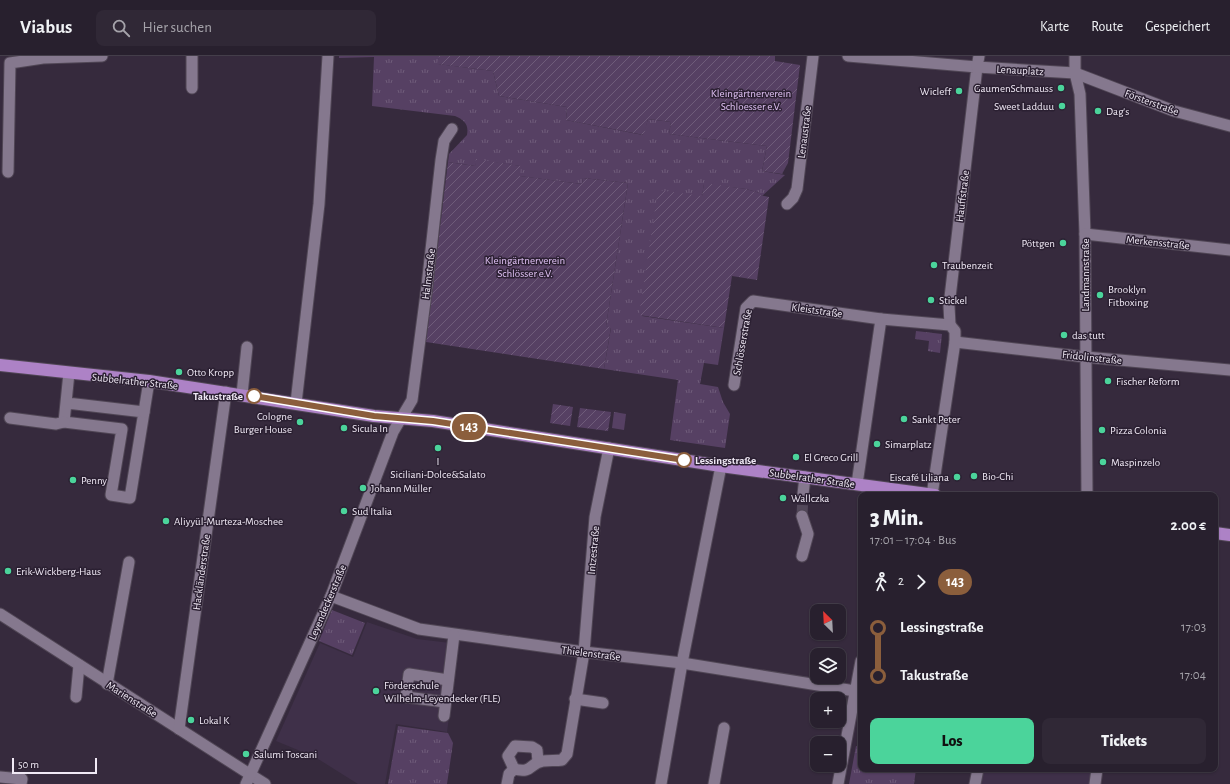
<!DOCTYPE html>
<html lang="de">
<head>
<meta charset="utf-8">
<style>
	:root { --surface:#28202e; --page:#302836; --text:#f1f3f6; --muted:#a5a3aa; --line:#443e4a; --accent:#4bd49b }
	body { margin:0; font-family:"Alegreya Sans",sans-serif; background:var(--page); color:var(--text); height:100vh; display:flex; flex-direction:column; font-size:15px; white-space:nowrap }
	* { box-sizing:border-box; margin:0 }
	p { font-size:13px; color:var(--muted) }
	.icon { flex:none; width:22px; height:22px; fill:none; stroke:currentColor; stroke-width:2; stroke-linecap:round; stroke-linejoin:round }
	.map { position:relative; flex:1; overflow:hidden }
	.sheet { position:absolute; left:858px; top:436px; width:360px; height:280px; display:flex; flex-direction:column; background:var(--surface); border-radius:8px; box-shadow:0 1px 3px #0004,0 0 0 1px var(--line) }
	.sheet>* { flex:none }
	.badge { padding:0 8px; border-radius:13px; font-size:14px; line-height:26px }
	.needle { width:26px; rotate:336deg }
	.fabs { position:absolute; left:810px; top:548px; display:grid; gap:8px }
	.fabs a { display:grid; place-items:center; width:36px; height:36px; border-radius:8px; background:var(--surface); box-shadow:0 1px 3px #0004,0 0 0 1px var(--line); font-size:20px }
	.scale { position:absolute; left:12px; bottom:10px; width:85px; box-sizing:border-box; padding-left:4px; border:2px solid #f0e9f5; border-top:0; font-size:11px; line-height:14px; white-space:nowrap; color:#f0e9f5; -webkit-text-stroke:3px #2b2032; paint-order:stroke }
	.map>.badge { position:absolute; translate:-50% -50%; box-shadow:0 0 0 2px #fff }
	.legs { display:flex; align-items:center; gap:6px; height:44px; padding:0 12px; font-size:13px }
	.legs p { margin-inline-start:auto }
	.head { display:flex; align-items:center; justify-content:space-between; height:68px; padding:0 12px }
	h1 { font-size:22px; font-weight:800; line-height:30px }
	.action { display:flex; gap:8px; margin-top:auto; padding:8px 12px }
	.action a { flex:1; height:46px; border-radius:8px; background:var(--accent); color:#111; font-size:16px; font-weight:800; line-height:46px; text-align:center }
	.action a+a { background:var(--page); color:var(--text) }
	ul { padding:0 12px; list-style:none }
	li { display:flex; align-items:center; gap:14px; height:48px; font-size:15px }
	li i { display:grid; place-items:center; width:6px; height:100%; margin:0 5px; background:currentColor }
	li i::after { content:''; width:10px; height:10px; margin:-5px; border:3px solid; border-radius:50%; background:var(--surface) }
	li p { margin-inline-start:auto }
	li:first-child i { background:linear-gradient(#0000 50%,currentColor 0) }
	li:last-child i { background:linear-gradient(currentColor 50%,#0000 0) }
	header { display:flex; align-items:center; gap:24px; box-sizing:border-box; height:56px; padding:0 20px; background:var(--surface); border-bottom:1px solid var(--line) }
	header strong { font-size:19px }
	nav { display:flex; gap:22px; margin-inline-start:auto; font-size:14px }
	.search { width:280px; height:36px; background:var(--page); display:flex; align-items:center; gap:10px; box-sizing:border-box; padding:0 14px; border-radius:8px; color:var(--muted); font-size:15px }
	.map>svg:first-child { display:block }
</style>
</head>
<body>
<header>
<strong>Viabus</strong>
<div class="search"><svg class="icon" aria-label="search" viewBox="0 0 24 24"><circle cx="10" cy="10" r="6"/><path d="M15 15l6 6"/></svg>Hier suchen</div>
<nav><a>Karte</a><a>Route</a><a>Gespeichert</a></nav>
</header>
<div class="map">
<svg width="1230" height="728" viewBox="0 0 1230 728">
	<defs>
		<pattern id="grass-tufts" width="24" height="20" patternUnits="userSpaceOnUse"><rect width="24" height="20" fill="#564063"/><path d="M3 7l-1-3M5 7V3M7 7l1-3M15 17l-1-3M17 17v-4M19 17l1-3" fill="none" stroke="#6f5c7a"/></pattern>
		<pattern id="garden-furrows" width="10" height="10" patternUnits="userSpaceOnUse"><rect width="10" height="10" fill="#564063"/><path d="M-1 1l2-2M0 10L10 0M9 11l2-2" fill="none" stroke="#6f5c7a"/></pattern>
	</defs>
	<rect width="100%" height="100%" fill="#362a3d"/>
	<g fill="#3f3049">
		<polygon points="367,566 417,583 459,588 447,676 396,668 385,728 358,728 315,701 276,685 320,587 353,601"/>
		<polygon points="982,713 1092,713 1089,728 979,728"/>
	</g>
	<g fill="url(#grass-tufts)">
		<path d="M339,0H439L438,8L493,15L499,40L567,51L566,64L643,79L648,63L671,66L669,78L767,90L762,115L785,119L762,140L760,139V137L746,133L704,128L702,140L642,260L724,272L718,309L704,307L700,328L718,331L723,346L730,358L725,392L670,384L678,324L604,313L611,272L606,270L628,127L583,122L582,128L519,120L520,110L477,104L475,110L448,106L449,98L467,79C469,68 464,64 455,60L372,50L374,1L339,2Z"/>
		<polygon points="916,275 942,278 940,297 928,295 929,285 915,283"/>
		<polygon points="614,356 626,358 624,374 612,372"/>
		<polygon points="332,554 365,567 352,599 319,585"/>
		<polygon points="398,670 448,677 453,687 447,728 388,728"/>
		<polygon points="856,690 861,691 861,713 916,713 914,728 849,728"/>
	</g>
	<g fill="url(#garden-furrows)">
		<polygon points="439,0 775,0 775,5 800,9 788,107 782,118 762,115 767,90 669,78 671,66 648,63 644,79 566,64 567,51 499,40 493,15 437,8"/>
		<polygon points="476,103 521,110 520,120 582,128 583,122 628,127 606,270 611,271 604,313 426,286 448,106 475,110"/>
		<polygon points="704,127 746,133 760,137 760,139 769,141 757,224 732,220 724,272 639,259 658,134 702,140"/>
		<polygon points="553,348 573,351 570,370 550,367"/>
		<polygon points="580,352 611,356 608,375 577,371"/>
	</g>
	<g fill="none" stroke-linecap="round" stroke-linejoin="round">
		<polyline stroke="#524759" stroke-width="11" stroke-dasharray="11 5.5" stroke-linecap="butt" points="802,460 803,438"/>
		<defs>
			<g id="minor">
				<polyline points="192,0 192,32"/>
				<polyline points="848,0 977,11 949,250 950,269"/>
				<polyline points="979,0 977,11 1075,17 1174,55 1230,70"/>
				<polyline points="1075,0 1075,17 1080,38 1085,178 1087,439"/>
				<polyline points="8,116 10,7 43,2 102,0"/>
				<polyline points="787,148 793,142 797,133 813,0"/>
				<polyline points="1085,178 1230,194"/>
				<polyline points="955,286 1086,301 1230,314"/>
				<polyline points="734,329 746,252 753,245 881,263"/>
				<polyline points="242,338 247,291"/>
				<polyline points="67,347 144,356 130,442 111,439 122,373 64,366 69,317"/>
				<polyline points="296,347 319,148 328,0"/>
				<polyline points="144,356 149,325"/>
				<polyline points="10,362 56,368 64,366"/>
				<polyline points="857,428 881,263 950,269 955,275 955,286 932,439"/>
				<polyline points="803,438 805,421"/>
				<polyline points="802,460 808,478 802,500"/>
				<polyline points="331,540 419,573 584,596 682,607 855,635"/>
				<polyline points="0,558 265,728"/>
				<polyline points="107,628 129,506"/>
				<polyline points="76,641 79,609"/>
				<polyline points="575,643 603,647"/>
				<polyline points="445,646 406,641 409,618 448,624"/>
				<polyline points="444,660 454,579"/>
				<polyline points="179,673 226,336"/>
				<polyline points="514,713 508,700 515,690 532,691 537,694 538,706"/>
				<polyline points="0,721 22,723 21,728"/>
				<polyline points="246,728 331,540 393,376 412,344 427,230 441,104 444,85 452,73"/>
				<path d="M507,728L509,718L514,713C533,718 529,707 543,705C549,704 556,705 562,704L567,698L584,596L595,461L609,392"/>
				<polyline points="661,728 682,607 721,410"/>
				<polyline points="714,728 724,672"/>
				<polyline points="838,728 861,605"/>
				<polyline points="975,728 978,713"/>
				<polyline points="1095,728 1097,713"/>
			</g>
			<g id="major">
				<polyline points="0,309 149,325 374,360 433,365 721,410 935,439"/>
				<polyline points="1215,477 1230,479"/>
			</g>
		</defs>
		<use href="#minor" stroke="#504655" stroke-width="13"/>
		<use href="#major" stroke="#504655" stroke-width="14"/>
		<use href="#minor" stroke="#85788e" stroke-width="11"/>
		<use href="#major" stroke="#ad82c6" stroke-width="12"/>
	</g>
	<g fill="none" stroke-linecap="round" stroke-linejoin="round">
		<defs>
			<polyline id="line-1" points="254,340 374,360 433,365 684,404"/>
		</defs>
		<use href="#line-1" stroke="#fff" stroke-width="9"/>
		<use href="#line-1" stroke="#8b5e3c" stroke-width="6"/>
	</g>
	<g fill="#4bd49b" stroke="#2b2032" stroke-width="1.5">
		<circle cx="1061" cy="32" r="4"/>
		<circle cx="959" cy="35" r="4"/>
		<circle cx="1062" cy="50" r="4"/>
		<circle cx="1098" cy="55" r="4"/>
		<circle cx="1063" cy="187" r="4"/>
		<circle cx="934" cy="209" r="4"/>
		<circle cx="1100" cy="239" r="4"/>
		<circle cx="931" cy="244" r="4"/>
		<circle cx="1064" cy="279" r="4"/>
		<circle cx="179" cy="316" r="4"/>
		<circle cx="1108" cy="325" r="4"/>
		<circle cx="904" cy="363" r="4"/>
		<circle cx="300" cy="366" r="4"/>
		<circle cx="344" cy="372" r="4"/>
		<circle cx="1102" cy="374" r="4"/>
		<circle cx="877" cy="388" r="4"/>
		<circle cx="438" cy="392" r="4"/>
		<circle cx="796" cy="401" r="4"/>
		<circle cx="1103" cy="406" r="4"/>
		<circle cx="974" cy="420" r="4"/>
		<circle cx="957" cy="421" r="4"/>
		<circle cx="73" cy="424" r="4"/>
		<circle cx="363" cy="432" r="4"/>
		<circle cx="783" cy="442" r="4"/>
		<circle cx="344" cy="455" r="4"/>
		<circle cx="166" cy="465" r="4"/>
		<circle cx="8" cy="515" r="4"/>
		<circle cx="376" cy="635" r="4"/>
		<circle cx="191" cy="664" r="4"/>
		<circle cx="246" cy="698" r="4"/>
	</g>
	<g fill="#fff" stroke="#8b5e3c" stroke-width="2">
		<circle cx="254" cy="340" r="7"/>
		<circle cx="684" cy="404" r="7"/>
	</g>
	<g text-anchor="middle" stroke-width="3" stroke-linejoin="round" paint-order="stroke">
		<g font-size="11" fill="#f0e9f5" stroke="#2b2032">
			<text transform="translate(1020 14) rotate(3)" y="4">Lenauplatz</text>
			<text transform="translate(1152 46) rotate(20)" y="4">Försterstraße</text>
			<text transform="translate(804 76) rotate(-83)" y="4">Lenaustraße</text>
			<text transform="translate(962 140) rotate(-83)" y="4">Hauffstraße</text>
			<text transform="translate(1158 186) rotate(6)" y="4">Merkensstraße</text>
			<text transform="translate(428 218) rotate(-83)" y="4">Halmstraße</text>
			<text transform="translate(1085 219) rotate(-90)" y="4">Landmannstraße</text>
			<text transform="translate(817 254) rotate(8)" y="4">Kleiststraße</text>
			<text transform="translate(742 286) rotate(-80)" y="4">Schlösserstraße</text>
			<text transform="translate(1092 301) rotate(6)" y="4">Fridolinstraße</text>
			<text transform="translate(135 325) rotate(6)" y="4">Subbelrather Straße</text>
			<text transform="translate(812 422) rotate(8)" y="4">Subbelrather Straße</text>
			<text transform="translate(593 494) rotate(-85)" y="4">Intzestraße</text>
			<text transform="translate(201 516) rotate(-82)" y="4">Hackländerstraße</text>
			<text transform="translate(327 546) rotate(-67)" y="4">Leyendeckerstraße</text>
			<text transform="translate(591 597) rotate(7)" y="4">Thielenstraße</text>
			<text transform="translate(132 643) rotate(32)" y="4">Marienstraße</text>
		</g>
		<g font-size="11" fill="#f0e9f5" stroke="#2b2032" text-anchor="start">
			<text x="1053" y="36" text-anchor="end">GaumenSchmauss</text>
			<text x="951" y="39" text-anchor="end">Wicleff</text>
			<text x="1054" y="54" text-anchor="end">Sweet Ladduu</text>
			<text x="1106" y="59">Dag's</text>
			<text x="1055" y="191" text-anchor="end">Pöttgen</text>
			<text x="942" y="213">Traubenzeit</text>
			<text x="1108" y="237">Brooklyn<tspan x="1108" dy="13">Fitboxing</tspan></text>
			<text x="939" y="248">Stickel</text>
			<text x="1072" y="283">das tutt</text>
			<text x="187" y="320">Otto Kropp</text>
			<text x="1116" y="329">Fischer Reform</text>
			<text x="292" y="364" text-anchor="end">Cologne<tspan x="292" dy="13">Burger House</tspan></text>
			<text x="912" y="367">Sankt Peter</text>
			<text x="352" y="376">Sicula In</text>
			<text x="1110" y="378">Pizza Colonia</text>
			<text x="885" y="392">Simarplatz</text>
			<text x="804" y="405">El Greco Grill</text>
			<text x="438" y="409" text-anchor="middle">I<tspan x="438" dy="13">Siciliani-Dolce&amp;Salato</tspan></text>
			<text x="1111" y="410">Maspinzelo</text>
			<text x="982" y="424">Bio-Chi</text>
			<text x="949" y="425" text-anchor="end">Eiscafé Liliana</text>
			<text x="81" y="428">Penny</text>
			<text x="371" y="436">Johann Müller</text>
			<text x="791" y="446">Wallczka</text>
			<text x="352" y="459">Sud Italia</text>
			<text x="174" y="469">Aliyyül-Murteza-Moschee</text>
			<text x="16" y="519">Erik-Wickberg-Haus</text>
			<text x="384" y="633">Förderschule<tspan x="384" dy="13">Wilhelm-Leyendecker (FLE)</tspan></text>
			<text x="199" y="668">Lokal K</text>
			<text x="254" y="702">Salumi Toscani</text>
		</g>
		<g font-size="11" fill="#e0c1f4" stroke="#2b2032">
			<text x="751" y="41">Kleingärtnerverein<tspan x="751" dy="13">Schloesser e.V.</tspan></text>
			<text x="525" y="208">Kleingärtnerverein<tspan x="525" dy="13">Schlösser e.V.</tspan></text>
		</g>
		<g font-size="11" font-weight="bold" fill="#f0e9f5" stroke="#2b2032" text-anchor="end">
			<text x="243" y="344">Takustraße</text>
			<text x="695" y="408" text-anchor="start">Lessingstraße</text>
		</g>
	</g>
</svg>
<div class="fabs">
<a><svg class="needle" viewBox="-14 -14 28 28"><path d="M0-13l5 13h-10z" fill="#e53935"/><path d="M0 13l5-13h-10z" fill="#a5a3aa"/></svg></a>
<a><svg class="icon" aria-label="layers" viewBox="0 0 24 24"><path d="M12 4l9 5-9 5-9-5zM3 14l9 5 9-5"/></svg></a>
<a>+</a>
<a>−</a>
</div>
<div class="scale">50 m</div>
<b class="badge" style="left:469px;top:371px;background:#8b5e3c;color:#fff">143</b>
<section class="sheet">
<div class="head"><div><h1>3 Min.</h1><p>17:01 – 17:04 · Bus</p></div><b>2.00 €</b></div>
<div class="legs"><svg class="icon" aria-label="walk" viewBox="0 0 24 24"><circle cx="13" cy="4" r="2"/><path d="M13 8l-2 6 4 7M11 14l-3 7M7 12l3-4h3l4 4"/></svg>2<svg class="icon" aria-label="forward" viewBox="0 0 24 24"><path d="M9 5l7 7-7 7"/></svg><b class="badge" style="background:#8b5e3c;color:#fff">143</b></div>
<ul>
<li><i style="color:#8b5e3c"></i><b>Lessingstraße</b><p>17:03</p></li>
<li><i style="color:#8b5e3c"></i><b>Takustraße</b><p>17:04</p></li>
</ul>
<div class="action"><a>Los</a><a>Tickets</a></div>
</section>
</div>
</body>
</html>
